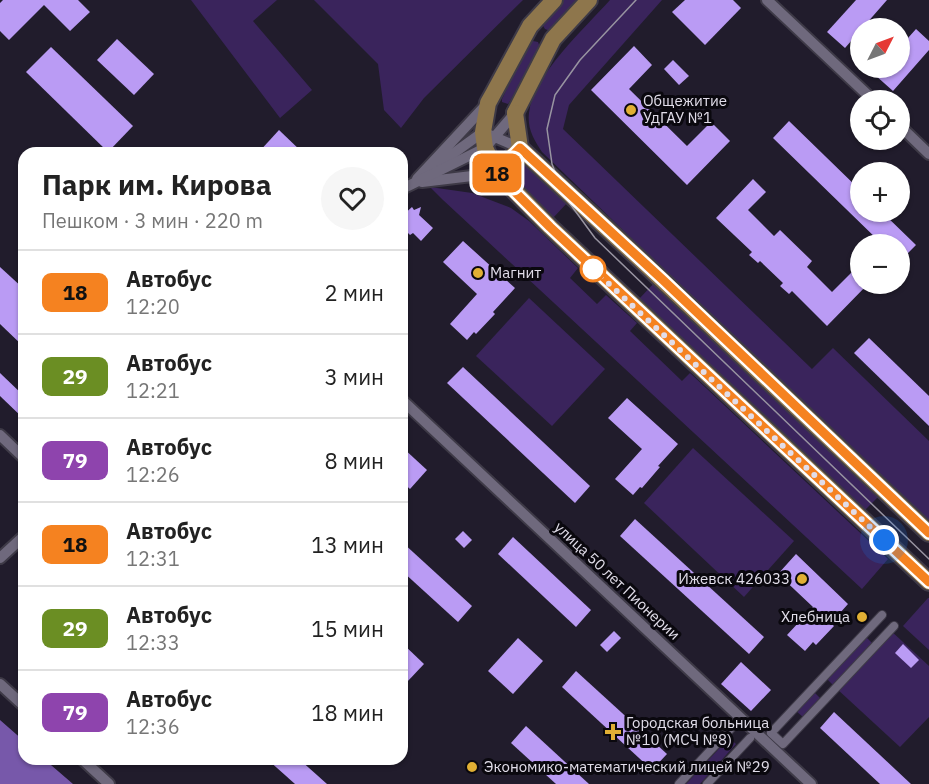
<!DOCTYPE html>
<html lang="ru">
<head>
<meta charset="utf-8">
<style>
	:root { --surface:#fff; --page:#f6f6f6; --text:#222; --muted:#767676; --line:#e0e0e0 }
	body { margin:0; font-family:"IBM Plex Sans",sans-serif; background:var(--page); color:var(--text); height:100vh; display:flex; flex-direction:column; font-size:22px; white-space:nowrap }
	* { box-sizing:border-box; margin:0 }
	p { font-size:20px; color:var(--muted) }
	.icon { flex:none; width:33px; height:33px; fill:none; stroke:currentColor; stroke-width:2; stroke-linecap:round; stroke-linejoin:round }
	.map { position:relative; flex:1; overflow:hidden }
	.details { position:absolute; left:18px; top:147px; width:390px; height:618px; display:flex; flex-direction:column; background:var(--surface); border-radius:18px; box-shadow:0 2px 4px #0004 }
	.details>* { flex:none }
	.badge { padding:0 12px; border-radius:9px; font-size:21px; line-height:39px }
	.needle { width:39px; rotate:48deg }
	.tools { position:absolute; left:850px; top:18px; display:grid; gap:12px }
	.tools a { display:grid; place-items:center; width:60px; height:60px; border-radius:50%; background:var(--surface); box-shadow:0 2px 4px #0004; font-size:30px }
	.you { position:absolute; width:30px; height:30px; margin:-15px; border:4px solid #fff; border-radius:50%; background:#1a73e8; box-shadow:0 0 0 9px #1a73e833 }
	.map>.badge { position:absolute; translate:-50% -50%; box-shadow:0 0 0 3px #fff }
	.round { display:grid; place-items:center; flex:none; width:63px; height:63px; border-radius:32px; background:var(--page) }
	.summary { display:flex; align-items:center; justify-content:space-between; height:102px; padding:0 24px }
	h1 { font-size:28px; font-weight:800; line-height:45px }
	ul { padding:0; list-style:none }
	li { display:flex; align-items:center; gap:18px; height:84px; padding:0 24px; border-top:2px solid var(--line) }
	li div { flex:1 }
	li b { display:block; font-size:22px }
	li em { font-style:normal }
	li .badge { min-width:66px; font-weight:700; text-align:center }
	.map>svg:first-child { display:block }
</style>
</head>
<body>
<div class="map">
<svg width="929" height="784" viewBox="0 0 929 784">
	<rect width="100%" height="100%" fill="#211c2c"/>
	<g fill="#3a245c">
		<polygon points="191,0 277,0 253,21 312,90 280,118"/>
		<polygon points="314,0 523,0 424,98 401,128 384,110 378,64"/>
		<polygon points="561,0 581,0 550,31 545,29 542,24"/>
		<path d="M610,0H662L569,105L563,129L812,369L833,348L929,441V525L542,152C534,140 527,128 529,113C533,75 585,28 610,0Z"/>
		<polygon points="533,41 538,42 540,47 510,101 508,104 502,102 502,99 529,42"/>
		<path d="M523,164C541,171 554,190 567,203L553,218L514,178L513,170L518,165Z"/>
		<polygon points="430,187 472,193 511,208 529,221 578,268 570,278 597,304 606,295 637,323 630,331 682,381 690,373 888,559 862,589 443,200"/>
		<polygon points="656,281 881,494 862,513 638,300"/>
		<polygon points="529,298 605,369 552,426 476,356"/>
		<polygon points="693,448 794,541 744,597 644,503"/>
		<polygon points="928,598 929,598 929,650 903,626"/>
		<polygon points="890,630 929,666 929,717 900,747 836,688"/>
		<polygon points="866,637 872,643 833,685 827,679"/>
		<polygon points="814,692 820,698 803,717 796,711"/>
		<polygon points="729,738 736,744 700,784 686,784"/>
	</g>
	<polygon fill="#7758aa" points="0,720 24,741 24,759 44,759 73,784 0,784"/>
	<g fill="#ba9bf4">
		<polygon points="3,0 78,0 90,12 70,31 44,5 9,40 0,31 0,3"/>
		<polygon points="685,0 733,0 741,8 705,45 672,12"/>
		<polygon points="856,0 887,0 845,48 827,32"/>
		<polygon points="916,29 929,41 929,50 893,91 875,75 882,68 900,68 900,47"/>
		<polygon points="117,39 154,74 134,95 97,60"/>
		<polygon points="634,46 652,65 629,89 687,146 711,122 730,141 687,185 591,90"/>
		<polygon points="51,47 133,126 108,152 26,72"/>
		<polygon points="673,60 689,76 679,85 664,69"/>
		<polygon points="789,121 861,191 861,212 882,212 916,245 900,261 900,244 882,244 773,138"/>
		<polygon points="279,130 303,153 258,153"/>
		<polygon points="753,179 766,192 748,210 774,236 780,230 812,261 807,267 832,292 861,263 861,284 868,284 827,326 792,291 789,294 780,286 783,283 760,261 758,263 749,255 752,252 716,218"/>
		<polygon points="412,207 414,210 421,207 419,215 433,228 421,241 413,233 410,235 402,227 402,216"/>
		<polygon points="463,241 515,288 493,312 495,314 476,334 474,332 467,340 450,324 477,294 443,262"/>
		<polygon points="0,267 24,289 24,347 0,324"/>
		<polygon points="869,338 929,396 929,426 854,353"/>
		<polygon points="463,367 590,486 575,503 447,383"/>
		<polygon points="0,373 24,396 24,419 0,396"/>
		<polygon points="627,398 678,444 658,466 660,467 642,488 640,487 633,495 615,479 642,449 608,418"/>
		<polygon points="402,447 427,470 410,489 402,482"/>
		<polygon points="635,519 764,637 749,654 620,536"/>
		<polygon points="463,531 472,540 464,548 455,539"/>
		<polygon points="513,537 591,610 576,627 498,554"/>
		<polygon points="402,542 472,606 458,622 402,571"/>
		<polygon points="796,554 848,604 831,623 834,626 816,645 813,642 805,651 787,635 813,607 778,574"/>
		<polygon points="614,631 621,638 607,652 600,645"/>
		<polygon points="518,638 543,661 513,694 488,671"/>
		<polygon points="402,643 424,664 407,682 402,678"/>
		<polygon points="903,644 919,660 911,668 895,653"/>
		<polygon points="741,662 771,690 751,711 721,684"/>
		<polygon points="576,671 667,754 652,770 562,687"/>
		<polygon points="834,712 911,784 880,784 820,728"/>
		<polygon points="526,726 589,784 556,784 511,743"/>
		<polygon points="267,759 299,759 327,784 295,784"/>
	</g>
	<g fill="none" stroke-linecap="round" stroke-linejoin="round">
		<defs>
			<g id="pedestrian">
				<polyline points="882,615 771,733 783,744 894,626"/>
				<polyline points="679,784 735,724"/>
				<polyline points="707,784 750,738"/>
			</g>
			<g id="minor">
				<polyline points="767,0 873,100"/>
				<polyline points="900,126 929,154"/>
				<polyline points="436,166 483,132 520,148"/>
				<polyline points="417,179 486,105"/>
				<polyline points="422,182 497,173"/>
				<polyline points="402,189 485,148 515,113"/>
				<polyline points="402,400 811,784"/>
				<polyline points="0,435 24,458"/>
				<polyline points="0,558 24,536"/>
				<polyline points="0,684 24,706"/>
				<polyline points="82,759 109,784"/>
			</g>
			<g id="primary">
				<polyline points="554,0 530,26 493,94 488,103 483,132 485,148 497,173 550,227 929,582"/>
				<polyline points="515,113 553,39 589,0"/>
				<polyline points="515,113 520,148"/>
				<polyline points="520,148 646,265 929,533"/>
				<polyline points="497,173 520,148"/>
			</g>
		</defs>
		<use href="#pedestrian" stroke="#3e3a47" stroke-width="10"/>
		<use href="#minor" stroke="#3e3a47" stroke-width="14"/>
		<use href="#primary" stroke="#3e3a47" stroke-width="20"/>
		<use href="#pedestrian" stroke="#6f697d" stroke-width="8"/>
		<use href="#minor" stroke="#6f697d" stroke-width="10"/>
		<use href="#primary" stroke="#8e764c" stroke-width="16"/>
		<polyline stroke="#9894a1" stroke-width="1.5" points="636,0 580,60 555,95 547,129 552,164 565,197 595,238 929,559"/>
	</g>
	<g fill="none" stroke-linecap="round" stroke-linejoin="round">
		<defs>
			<polyline id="line" points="929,533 663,280 520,148 496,173 550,227 929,582"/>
		</defs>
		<use href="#line" stroke="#fff" stroke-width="14"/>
		<use href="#line" stroke="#f58220" stroke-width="9"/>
		<polyline stroke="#e1dde9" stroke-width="6" stroke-dasharray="0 10.8" points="593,269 884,540"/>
	</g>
	<g fill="#e1af34" stroke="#0a080e" stroke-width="2">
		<circle cx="631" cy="110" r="6"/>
		<circle cx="478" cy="273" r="6"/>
		<circle cx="802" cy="579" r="6"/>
		<circle cx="862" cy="617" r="6"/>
		<path d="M610 723h6v6h6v6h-6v6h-6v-6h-6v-6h6z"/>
		<circle cx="472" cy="767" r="6"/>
	</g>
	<circle fill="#fff" stroke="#f58220" stroke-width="3" cx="593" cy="269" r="12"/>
	<g text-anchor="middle" stroke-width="6" stroke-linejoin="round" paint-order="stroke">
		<g font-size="15" fill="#e1dde9" stroke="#0a080e" text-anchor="start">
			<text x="643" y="106">Общежитие<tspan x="643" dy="17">УдГАУ №1</tspan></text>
			<text x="490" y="278">Магнит</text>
			<text x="790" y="584" text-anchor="end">Ижевск 426033</text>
			<text x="850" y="622" text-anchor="end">Хлебница</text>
			<text x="626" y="728">Городская больница<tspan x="626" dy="17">№10 (МСЧ №8)</tspan></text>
			<text x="484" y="772">Экономико-математический лицей №29</text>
		</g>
		<g font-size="15" fill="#e1dde9" stroke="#0a080e">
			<text transform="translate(617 581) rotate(43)" y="5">улица 50 лет Пионерии</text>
		</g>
	</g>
</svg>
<div class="tools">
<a><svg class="needle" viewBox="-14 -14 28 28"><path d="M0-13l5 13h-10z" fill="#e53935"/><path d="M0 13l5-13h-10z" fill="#767676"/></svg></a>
<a><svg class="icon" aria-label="locate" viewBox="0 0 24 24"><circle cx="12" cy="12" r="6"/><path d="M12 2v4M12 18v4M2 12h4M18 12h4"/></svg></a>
<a>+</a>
<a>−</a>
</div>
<div class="you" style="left:884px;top:540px"></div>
<b class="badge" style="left:497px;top:173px;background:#f58220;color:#111">18</b>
<section class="details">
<div class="summary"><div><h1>Парк им. Кирова</h1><p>Пешком · 3 мин · 220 m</p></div><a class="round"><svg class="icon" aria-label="heart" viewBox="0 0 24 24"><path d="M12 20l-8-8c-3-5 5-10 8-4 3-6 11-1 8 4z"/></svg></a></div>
<ul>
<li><span class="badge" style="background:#f58220;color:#111">18</span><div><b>Автобус</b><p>12:20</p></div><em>2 мин</em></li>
<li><span class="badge" style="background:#6b8e23;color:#fff">29</span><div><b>Автобус</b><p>12:21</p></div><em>3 мин</em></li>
<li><span class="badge" style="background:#8e44ad;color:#fff">79</span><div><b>Автобус</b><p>12:26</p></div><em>8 мин</em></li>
<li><span class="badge" style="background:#f58220;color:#111">18</span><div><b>Автобус</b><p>12:31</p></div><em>13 мин</em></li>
<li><span class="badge" style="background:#6b8e23;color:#fff">29</span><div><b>Автобус</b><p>12:33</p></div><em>15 мин</em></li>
<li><span class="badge" style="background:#8e44ad;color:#fff">79</span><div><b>Автобус</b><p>12:36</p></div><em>18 мин</em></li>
</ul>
</section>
</div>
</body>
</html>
